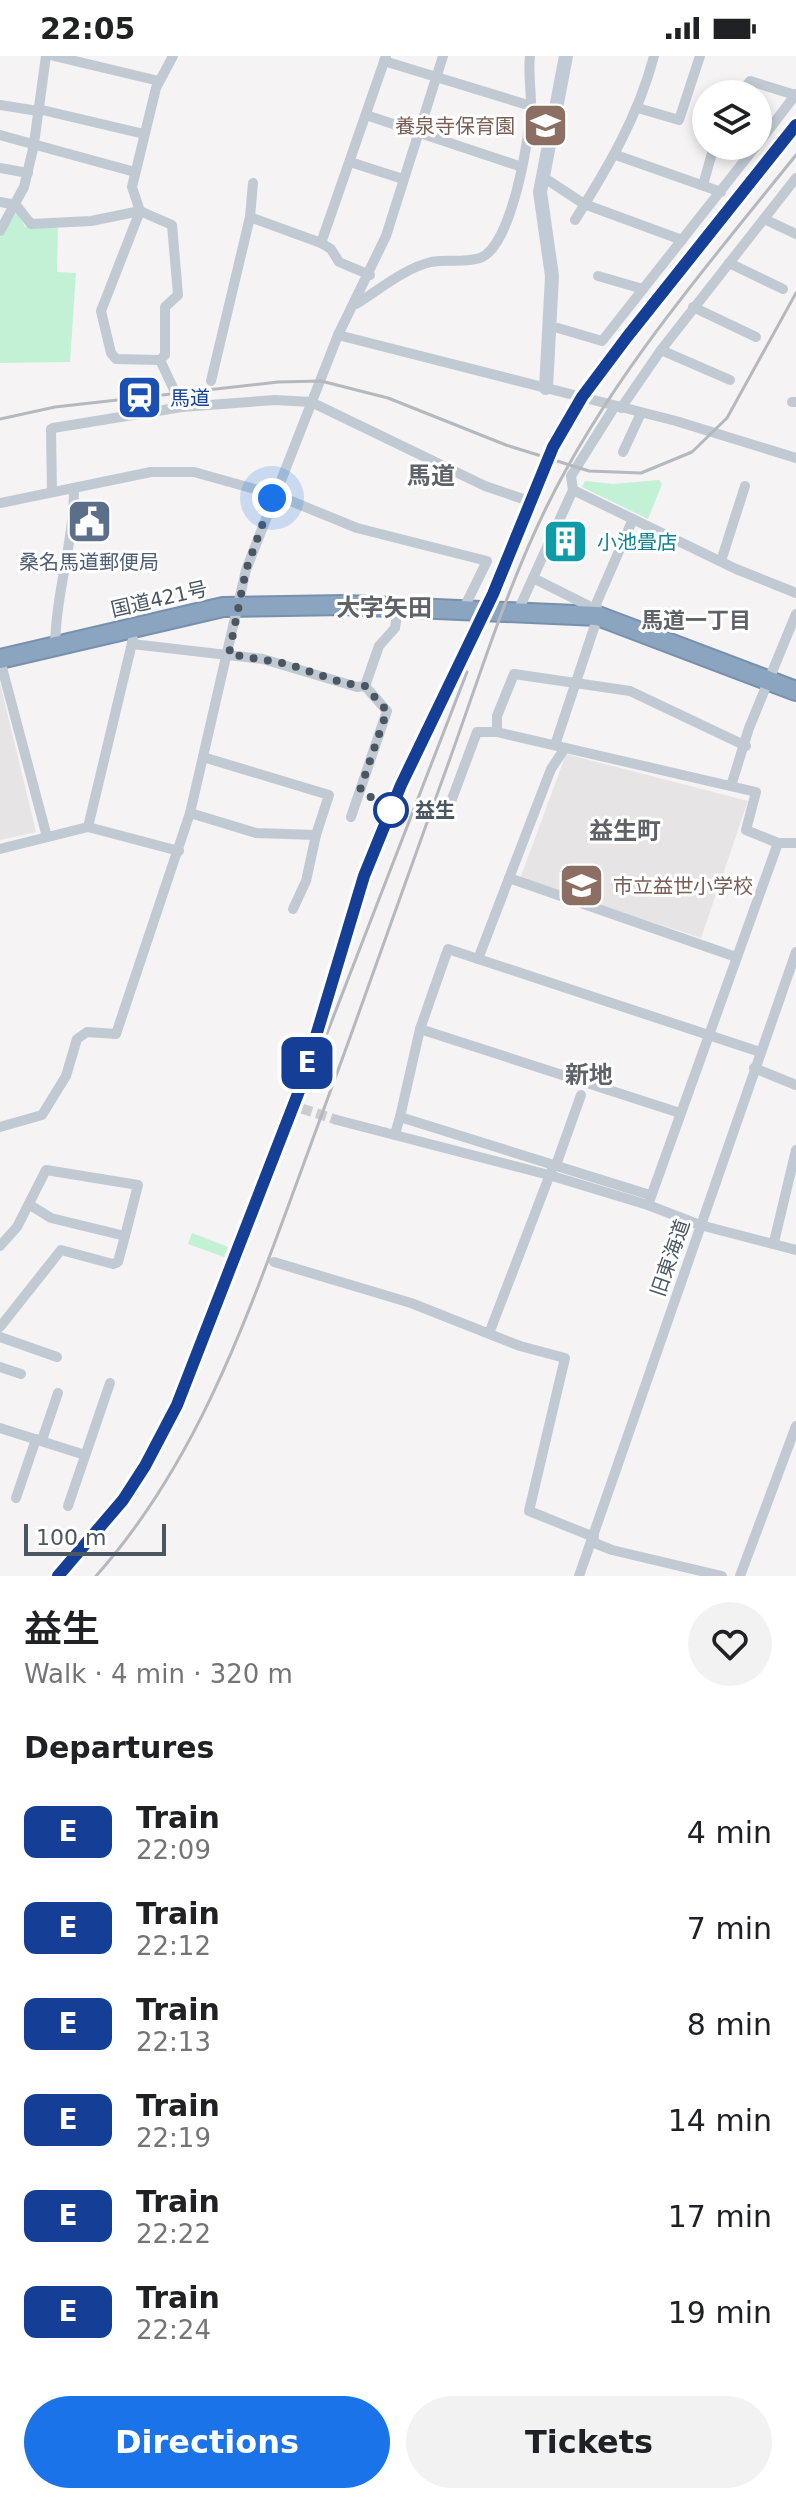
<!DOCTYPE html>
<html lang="en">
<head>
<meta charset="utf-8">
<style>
	:root { --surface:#fff; --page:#f2f2f2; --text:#202124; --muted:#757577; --accent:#1a73e8 }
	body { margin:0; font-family:"DejaVu Sans","Noto Sans JP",sans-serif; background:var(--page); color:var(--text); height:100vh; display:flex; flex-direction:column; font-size:30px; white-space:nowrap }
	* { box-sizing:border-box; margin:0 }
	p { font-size:26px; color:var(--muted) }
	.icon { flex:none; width:44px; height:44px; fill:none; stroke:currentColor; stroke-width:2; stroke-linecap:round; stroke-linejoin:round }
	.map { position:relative; height:1520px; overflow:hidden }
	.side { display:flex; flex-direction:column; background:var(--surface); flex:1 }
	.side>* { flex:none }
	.badge { padding:0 16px; border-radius:12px; font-size:28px; line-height:52px }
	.buttons { position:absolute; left:692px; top:24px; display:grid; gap:16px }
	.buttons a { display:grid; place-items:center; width:80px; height:80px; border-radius:50%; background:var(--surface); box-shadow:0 4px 12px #0003; font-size:40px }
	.scale { position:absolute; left:24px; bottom:20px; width:142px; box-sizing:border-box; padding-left:8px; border:4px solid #4a5661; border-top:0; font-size:22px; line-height:28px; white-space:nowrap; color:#4a5661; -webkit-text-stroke:6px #fff; paint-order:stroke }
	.you { position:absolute; width:40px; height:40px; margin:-20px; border:6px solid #fff; border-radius:50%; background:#1a73e8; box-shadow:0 0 0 12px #1a73e833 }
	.map>.badge { position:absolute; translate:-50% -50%; box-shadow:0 0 0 4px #fff }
	h2 { padding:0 24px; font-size:30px; line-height:72px }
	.round { display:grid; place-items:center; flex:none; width:84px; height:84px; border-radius:42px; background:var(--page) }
	.headline { display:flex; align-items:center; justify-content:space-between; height:136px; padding:0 24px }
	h1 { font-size:38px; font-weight:600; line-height:60px }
	.action { display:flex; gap:16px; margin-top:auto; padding:16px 24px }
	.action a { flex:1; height:92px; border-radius:48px; background:var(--accent); color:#fff; font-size:32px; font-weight:600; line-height:92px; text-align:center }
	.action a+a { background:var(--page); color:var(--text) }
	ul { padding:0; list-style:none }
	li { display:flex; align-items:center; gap:24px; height:96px; padding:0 24px }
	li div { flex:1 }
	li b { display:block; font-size:30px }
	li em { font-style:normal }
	li .badge { min-width:88px; font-weight:700; text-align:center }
	.status { display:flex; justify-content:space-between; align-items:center; height:56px; padding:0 40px; background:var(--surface); direction:ltr }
	.status svg { height:22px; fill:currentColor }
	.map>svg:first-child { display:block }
</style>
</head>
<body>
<div class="status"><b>22:05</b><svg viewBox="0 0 49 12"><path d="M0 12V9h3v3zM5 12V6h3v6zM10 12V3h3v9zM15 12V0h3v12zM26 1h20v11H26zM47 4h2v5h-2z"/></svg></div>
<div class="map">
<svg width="796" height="1520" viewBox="0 0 796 1520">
	<rect width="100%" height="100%" fill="#f5f3f3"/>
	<g fill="#e6e4e5">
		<polygon points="0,627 36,776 0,784"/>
		<polygon points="566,698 748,745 701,882 520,823"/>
	</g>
	<g fill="#c3f1d5">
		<polygon points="18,155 25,171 58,169 57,216 76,217 70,306 0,307 0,181"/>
		<polygon points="659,424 662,428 648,463 582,431 585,425 613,428"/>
		<polygon points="192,1177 228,1191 224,1201 188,1188"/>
	</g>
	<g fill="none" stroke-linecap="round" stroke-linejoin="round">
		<polyline stroke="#caccce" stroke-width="10" stroke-dasharray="10 5" stroke-linecap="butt" points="288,1048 337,1064"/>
		<defs>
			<polyline id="highway" points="0,603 223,551 346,549 598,560 796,635"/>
		</defs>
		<use href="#highway" stroke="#7690ad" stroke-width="22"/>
		<g stroke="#c1cad2" stroke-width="10">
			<polyline points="54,0 159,25"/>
			<polyline points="173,0 156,32 132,131 140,155 101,255 111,297 116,303 160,304 182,351"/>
			<polyline points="384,5 531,50"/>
			<polyline points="740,38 750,25 795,39"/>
			<polyline points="0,49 38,55"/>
			<polyline points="638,52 679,64 700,0"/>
			<polyline points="38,53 144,78"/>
			<polyline points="366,59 522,111"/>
			<polyline points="0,79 135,116"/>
			<polyline points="35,80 46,0"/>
			<polyline points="758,88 796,38"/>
			<polyline points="616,99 721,136"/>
			<polyline points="350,106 403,123"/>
			<polyline points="0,112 28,117"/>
			<polyline points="543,121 584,148 682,184"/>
			<polyline points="703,129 714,90"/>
			<polyline points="0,146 16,149 31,168 91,165 140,155 172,169 178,239 165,251 165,299 160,304"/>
			<polyline points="250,161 321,187 331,193 339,206 370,219"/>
			<polyline points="764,163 796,178"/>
			<path d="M575,164C608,111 638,61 654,0"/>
			<polyline points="0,175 24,131 33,93"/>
			<polyline points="321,187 386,0"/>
			<polyline points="729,207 783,233"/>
			<polyline points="598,220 643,233"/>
			<path d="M356,248C379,234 405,212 431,206C447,203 465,207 480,202C512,191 530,80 531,49C531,32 528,17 530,0"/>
			<polyline points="693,251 756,281"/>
			<polyline points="558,272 602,285 756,90"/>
			<polyline points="338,279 676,365 796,402"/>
			<polyline points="661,294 796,122"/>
			<polyline points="211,325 250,161 253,127"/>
			<polyline points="792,346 796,346"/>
			<polyline points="621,352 661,294 730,324"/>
			<polyline points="53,372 182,351 275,344 311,346 485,430 523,443"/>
			<polyline points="51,373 52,435"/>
			<polyline points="623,396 641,357"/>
			<polyline points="573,434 736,513 796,537"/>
			<polyline points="0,447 151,416 194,416 276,439 357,472 487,505 463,554"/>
			<polyline points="721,505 745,430"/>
			<polyline points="533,522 587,549 593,560"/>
			<polyline points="517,557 573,434 571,420 615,350"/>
			<polyline points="132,588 263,603 357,631 365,630 379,590 395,572 398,552"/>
			<path d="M55,591C56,534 74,487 74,432"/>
			<polyline points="0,604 47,781"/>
			<polyline points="555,689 598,560 596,548 633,463"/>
			<polyline points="746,690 630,635 514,618 497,660 497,676 756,736 746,774 778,787"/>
			<polyline points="731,730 749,672 796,558"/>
			<polyline points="449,751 477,676 497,676"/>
			<polyline points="190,757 256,777 316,779 329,739 203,701"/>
			<polyline points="351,761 387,655 365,630"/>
			<polyline points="88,771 133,583"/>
			<polyline points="0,793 88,771 179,795"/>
			<polyline points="509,822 736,901"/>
			<polyline points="293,853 306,825 316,779"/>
			<polyline points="478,903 551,713 565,692"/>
			<polyline points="420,973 680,1057"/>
			<polyline points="754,1012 796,1029"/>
			<polyline points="400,1061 420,973 448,893 760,996"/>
			<polyline points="337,1064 549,1119 648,1149 700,1169 796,1194"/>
			<polyline points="0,1071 42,1059 66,1020 77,983 87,976 116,978 190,757 246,514 338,279 386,180 443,0"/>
			<polyline points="395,1078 400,1061 650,1139"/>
			<polyline points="556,1109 581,1039"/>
			<polyline points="648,1149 778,787 796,787"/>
			<polyline points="774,1186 796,1094"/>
			<polyline points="0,1190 17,1171 46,1114 138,1129 125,1180"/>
			<polyline points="274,1206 411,1247 520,1290 565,1302 529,1455 594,1481"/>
			<polyline points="0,1271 61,1194 113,1208 118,1206 125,1180 51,1162 30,1149"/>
			<polyline points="490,1275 552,1113"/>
			<polyline points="0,1281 57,1301"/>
			<polyline points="0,1311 21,1318"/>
			<polyline points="0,1372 85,1399"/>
			<polyline points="42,1384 58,1337"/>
			<polyline points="16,1442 36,1383"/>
			<polyline points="68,1450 110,1327"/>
			<polyline points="592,1486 612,1494 722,1520"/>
			<polyline points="579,1520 796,896"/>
			<polyline points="740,1520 796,1370"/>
		</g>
		<polyline stroke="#c1cbd6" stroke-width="14" points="546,332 552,220 540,136 566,0"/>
		<use href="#highway" stroke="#8ba5c1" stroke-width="18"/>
		<g stroke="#b5b8bd" stroke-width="3">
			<polyline points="0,363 55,351 278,326 321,325 388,342 506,389 589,415 641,417 692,396 727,362 796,237"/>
			<polyline points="324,985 467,616"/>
			<polyline points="58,1520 123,1444 145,1410 177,1349 301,1030 364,820 401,729 493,538 553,391 579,347 627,281 796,69"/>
			<path d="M96,1520C194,1410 243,1273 293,1137C344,999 394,861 443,722C476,632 504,538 546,452C610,322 706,211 796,99"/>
		</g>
		<polyline stroke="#c1cad2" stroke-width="10" points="33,93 35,80"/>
	</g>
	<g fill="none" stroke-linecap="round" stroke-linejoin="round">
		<defs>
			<polyline id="line" points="58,1520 123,1444 145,1410 177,1349 301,1030 364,820 401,729 493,538 553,391 582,341 627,281 796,69"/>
		</defs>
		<use href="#line" stroke="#fff" stroke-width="18"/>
		<use href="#line" stroke="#153f97" stroke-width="12"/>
		<polyline stroke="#4a5661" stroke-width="8" stroke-dasharray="0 14.4" points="272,442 246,514 229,598 288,608 343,627 365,630 387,655 360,734 391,754"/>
	</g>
	<defs>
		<symbol id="school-square" viewBox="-11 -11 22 22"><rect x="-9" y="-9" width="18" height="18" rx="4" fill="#8d6e63" stroke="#fff"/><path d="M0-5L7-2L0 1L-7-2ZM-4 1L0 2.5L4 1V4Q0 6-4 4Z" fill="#fff"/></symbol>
		<symbol id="station-square" viewBox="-11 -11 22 22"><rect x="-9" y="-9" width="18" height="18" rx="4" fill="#1a4fb4" stroke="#fff"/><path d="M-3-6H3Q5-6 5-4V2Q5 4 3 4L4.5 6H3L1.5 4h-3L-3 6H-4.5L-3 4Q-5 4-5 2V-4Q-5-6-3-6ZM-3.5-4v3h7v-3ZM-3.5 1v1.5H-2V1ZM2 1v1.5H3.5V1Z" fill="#fff"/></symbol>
		<symbol id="civic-square" viewBox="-11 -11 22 22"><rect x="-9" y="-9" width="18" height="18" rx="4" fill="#5c6f8a" stroke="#fff"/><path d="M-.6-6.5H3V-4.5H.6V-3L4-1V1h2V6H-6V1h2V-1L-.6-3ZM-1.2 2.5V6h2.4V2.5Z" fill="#fff"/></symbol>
		<symbol id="building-square" viewBox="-11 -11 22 22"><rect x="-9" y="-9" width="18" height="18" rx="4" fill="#0f9aa8" stroke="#fff"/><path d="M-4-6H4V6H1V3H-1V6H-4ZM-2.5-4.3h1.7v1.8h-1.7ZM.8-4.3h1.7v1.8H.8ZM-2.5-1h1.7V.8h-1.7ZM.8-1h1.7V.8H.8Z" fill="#fff"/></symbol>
	</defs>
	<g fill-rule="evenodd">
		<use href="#school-square" x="520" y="44" width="51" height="51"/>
		<use href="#station-square" x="114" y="316" width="51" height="51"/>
		<use href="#civic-square" x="64" y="440" width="51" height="51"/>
		<use href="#building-square" x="540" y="460" width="51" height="51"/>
		<use href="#school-square" x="556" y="804" width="51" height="51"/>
	</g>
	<circle fill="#fff" stroke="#153f97" stroke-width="4" cx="391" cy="754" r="16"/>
	<g text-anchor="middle" stroke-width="6" stroke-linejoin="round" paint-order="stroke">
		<g font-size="20" fill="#785e54" stroke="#fff" text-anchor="end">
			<text x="515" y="77">養泉寺保育園</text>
			<text x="613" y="837" text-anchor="start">市立益世小学校</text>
		</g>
		<g font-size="20" fill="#164399" stroke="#fff" text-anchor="start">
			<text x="170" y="349">馬道</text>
		</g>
		<g font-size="20" fill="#0d838f" stroke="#fff" text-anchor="start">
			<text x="597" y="493">小池畳店</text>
		</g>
		<g font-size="20" fill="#4e5e75" stroke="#fff">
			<text x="89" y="513">桑名馬道郵便局</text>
		</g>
		<g font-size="20" fill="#4a5661" stroke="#fff">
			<text transform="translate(159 543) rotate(-13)" y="7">国道421号</text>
			<text transform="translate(670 1202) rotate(-71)" y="7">旧東海道</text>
		</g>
		<g font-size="20" font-weight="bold" fill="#4a5661" stroke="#fff" text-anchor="start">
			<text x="415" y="761">益生</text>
		</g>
		<g font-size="22" font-weight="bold" fill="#5f6368" stroke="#fff">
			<text x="696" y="572">馬道一丁目</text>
		</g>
		<g font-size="24" font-weight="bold" fill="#5f6368" stroke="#fff">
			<text x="431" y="428">馬道</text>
			<text x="384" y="560">大字矢田</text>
			<text x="625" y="783">益生町</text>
			<text x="589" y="1027">新地</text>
		</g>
	</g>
</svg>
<div class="buttons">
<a><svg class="icon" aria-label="layers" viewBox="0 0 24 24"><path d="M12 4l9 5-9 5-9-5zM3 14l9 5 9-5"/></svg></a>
</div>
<div class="scale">100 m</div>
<div class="you" style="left:272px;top:442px"></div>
<b class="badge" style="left:307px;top:1007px;background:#153f97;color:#fff">E</b>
</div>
<section class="side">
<div class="headline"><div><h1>益生</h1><p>Walk · 4 min · 320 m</p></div><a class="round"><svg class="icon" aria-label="heart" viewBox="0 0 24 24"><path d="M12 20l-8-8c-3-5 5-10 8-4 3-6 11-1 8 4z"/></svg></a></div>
<h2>Departures</h2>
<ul>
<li><span class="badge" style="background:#153f97;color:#fff">E</span><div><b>Train</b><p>22:09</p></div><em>4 min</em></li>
<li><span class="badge" style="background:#153f97;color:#fff">E</span><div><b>Train</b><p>22:12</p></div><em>7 min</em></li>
<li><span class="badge" style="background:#153f97;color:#fff">E</span><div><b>Train</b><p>22:13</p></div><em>8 min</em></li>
<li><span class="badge" style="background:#153f97;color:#fff">E</span><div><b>Train</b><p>22:19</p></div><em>14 min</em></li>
<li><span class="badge" style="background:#153f97;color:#fff">E</span><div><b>Train</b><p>22:22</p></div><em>17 min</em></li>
<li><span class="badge" style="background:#153f97;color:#fff">E</span><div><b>Train</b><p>22:24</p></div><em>19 min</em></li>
</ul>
<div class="action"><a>Directions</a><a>Tickets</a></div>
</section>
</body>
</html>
